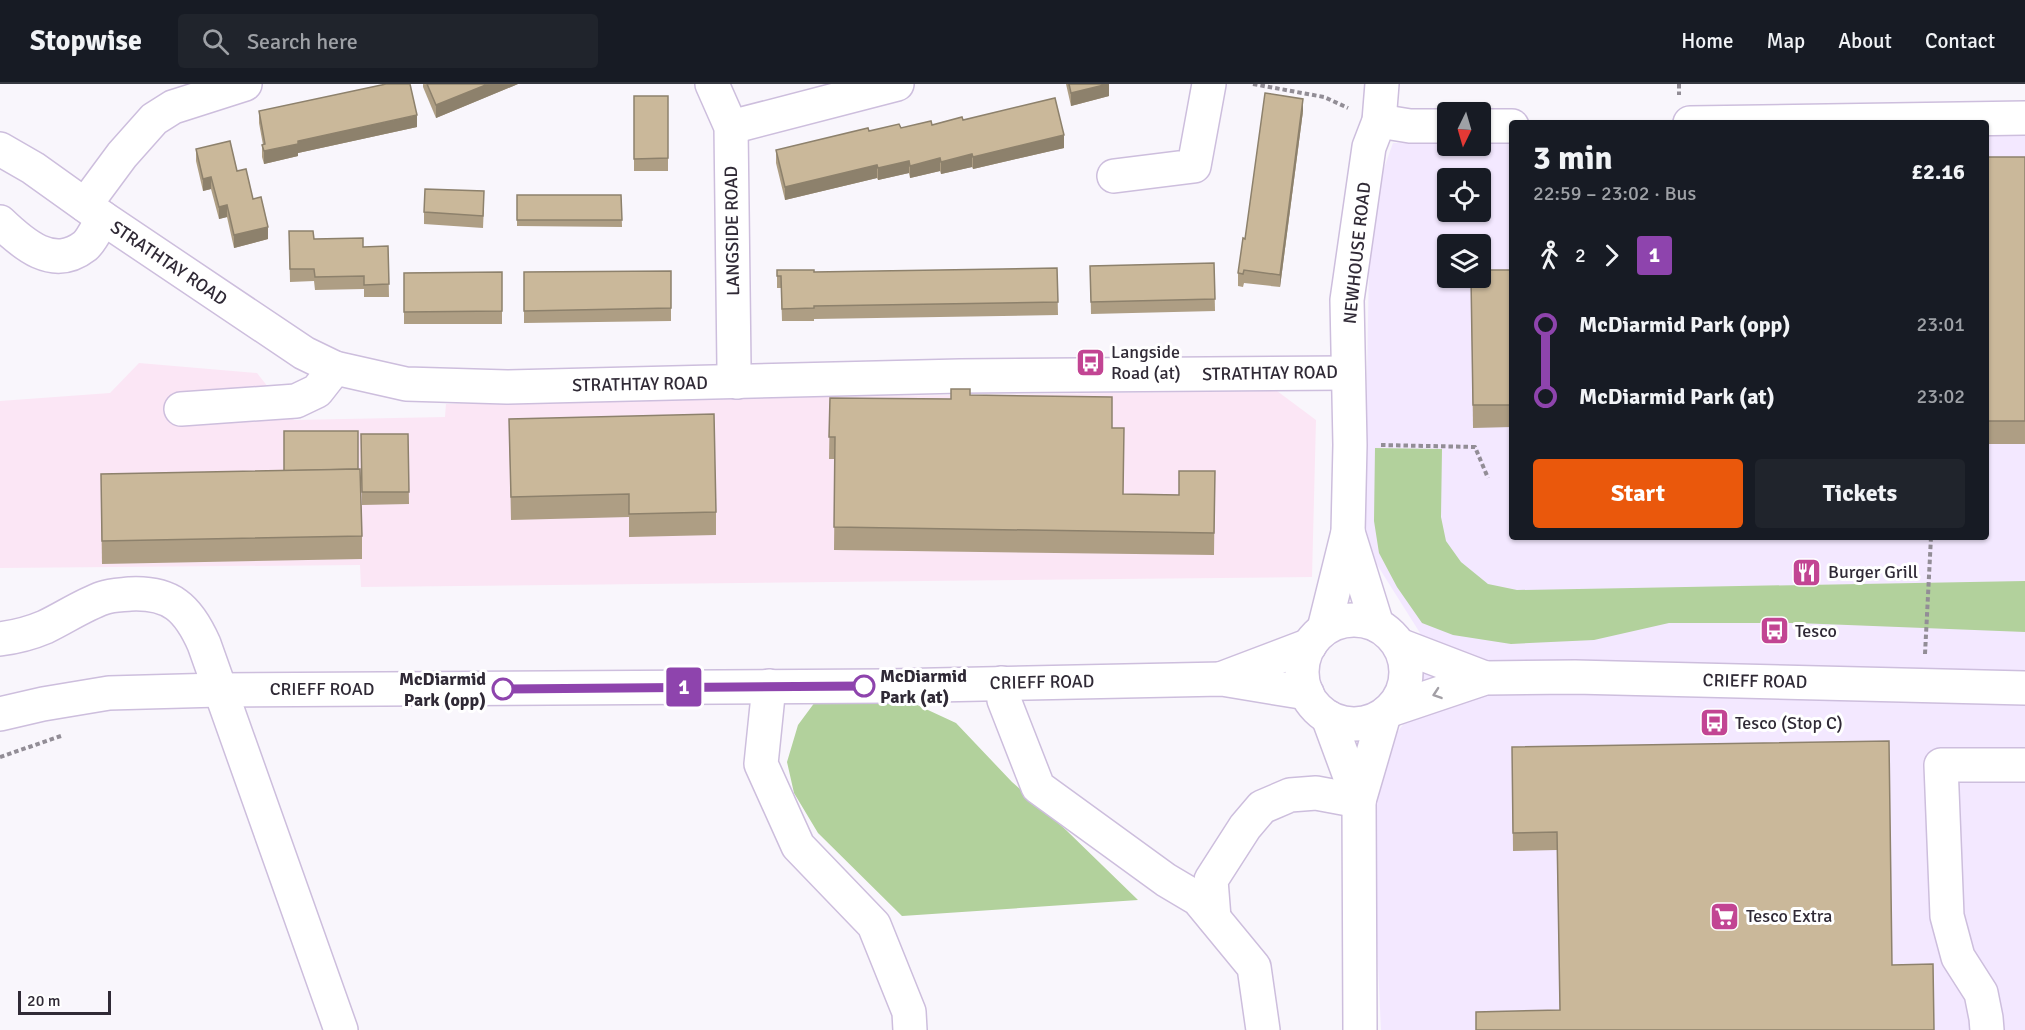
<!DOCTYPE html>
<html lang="en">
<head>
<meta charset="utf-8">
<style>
	:root { --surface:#171b24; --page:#20242c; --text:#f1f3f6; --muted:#9ea1a6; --line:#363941; --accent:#ea580c }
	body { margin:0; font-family:Signika,sans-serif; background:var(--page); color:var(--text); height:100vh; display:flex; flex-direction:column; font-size:22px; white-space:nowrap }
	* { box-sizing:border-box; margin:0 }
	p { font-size:20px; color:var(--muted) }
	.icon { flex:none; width:33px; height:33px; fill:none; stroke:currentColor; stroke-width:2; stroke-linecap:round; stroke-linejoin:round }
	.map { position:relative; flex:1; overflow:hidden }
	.side { position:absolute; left:1509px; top:36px; width:480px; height:420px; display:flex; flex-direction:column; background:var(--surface); border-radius:6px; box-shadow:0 2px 4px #0004 }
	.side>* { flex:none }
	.badge { padding:0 12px; border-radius:4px; font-size:21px; line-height:39px }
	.needle { width:39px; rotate:185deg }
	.buttons { position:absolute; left:1437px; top:18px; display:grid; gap:12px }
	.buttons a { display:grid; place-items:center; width:54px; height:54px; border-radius:6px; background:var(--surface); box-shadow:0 2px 4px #0004; font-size:30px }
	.scale { position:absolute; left:18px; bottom:15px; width:93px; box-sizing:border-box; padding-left:6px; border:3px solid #302a36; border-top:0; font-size:16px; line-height:21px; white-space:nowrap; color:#302a36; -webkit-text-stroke:4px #fff; paint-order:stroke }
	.map>.badge { position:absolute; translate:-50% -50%; box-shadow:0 0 0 3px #fff }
	.legs { display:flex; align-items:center; gap:9px; height:66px; padding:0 24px; font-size:20px }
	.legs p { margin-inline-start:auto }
	.head { display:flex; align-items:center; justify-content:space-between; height:102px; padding:0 24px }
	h1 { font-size:33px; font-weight:700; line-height:45px }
	.primary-button { display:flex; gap:12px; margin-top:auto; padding:12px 24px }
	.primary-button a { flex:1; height:69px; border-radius:6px; background:var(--accent); color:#fff; font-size:24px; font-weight:700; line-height:69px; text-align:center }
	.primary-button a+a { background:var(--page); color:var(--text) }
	ul { padding:0 24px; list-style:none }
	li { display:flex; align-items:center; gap:21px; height:72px; font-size:22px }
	li i { display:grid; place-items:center; width:9px; height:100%; margin:0 8px; background:currentColor }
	li i::after { content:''; width:15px; height:15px; margin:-8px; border:4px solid; border-radius:50%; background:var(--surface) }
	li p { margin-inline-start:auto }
	li:first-child i { background:linear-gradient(#0000 50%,currentColor 0) }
	li:last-child i { background:linear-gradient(currentColor 50%,#0000 0) }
	header { display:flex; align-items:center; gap:36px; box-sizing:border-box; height:84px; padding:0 30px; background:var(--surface); border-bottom:2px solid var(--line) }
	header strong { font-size:28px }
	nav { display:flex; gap:33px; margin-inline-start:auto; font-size:21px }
	.search { width:420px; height:54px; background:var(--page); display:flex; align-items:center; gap:15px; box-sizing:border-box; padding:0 21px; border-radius:6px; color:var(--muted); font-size:22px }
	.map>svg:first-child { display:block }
</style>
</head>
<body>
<header>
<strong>Stopwise</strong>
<div class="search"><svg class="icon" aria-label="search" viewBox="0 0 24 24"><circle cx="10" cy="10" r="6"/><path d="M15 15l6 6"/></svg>Search here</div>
<nav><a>Home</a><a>Map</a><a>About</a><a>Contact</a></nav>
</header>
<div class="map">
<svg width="2025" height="946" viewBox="0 0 2025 946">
	<rect width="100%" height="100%" fill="#f9f6fc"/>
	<path fill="#f3e8ff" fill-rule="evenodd" d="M1986,51H2025V946H1381L1369,686L1408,634L1420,549L1364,460L1370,123L1393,59L1447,58L1448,62H1480L1481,58L1512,57V453H1986ZM1448,94H1480V128H1448ZM1448,160H1480V194H1448Z"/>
	<polygon fill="#fbe6f5" points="139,279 257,289 294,336 445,333 446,320 712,314 1277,307 1316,336 1312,493 361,503 360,481 0,484 0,317 110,309"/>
	<g fill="#b2d19c">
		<polygon points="1375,364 1442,365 1441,433 1446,457 1461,478 1488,500 1517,506 2025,497 2025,548 1797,539 1669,539 1594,556 1511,560 1453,551 1422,539 1397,503 1379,469 1374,437"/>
		<polygon points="848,613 915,620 956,639 1012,698 1066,746 1138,816 902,832 818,749 794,709 787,678 798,641 815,618"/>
	</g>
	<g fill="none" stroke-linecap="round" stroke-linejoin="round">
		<defs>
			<g id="minor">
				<polyline points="712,0 731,43 734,283 737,298"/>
				<polyline points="1379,37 1410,42 1448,42"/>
				<polyline points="1690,39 2025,34"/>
				<polyline points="1480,42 1512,42"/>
				<polyline points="731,43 897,0"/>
				<polyline points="0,65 33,84 103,134 304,269 335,284 406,300 507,303 960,292 1348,289"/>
				<polyline points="1114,92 1194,82 1209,0"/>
				<polyline points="85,121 122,71 154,35 173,23 245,0"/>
				<path d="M0,138C23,160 53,187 85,162C92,156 98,142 103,134"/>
				<polyline points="181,325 296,317 317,307 335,284"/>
				<polyline points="1348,448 1377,541"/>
				<polyline points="1324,545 1348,448 1350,361 1347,216 1369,63 1379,37 1382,0"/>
				<path d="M0,555C15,553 31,549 45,543C64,534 83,521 103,514C111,511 121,511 130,510C171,508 188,524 204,560L341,946"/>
				<polyline points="1002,599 1004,616 1038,703 1166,796 1198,815 1254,883 1263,946"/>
				<polyline points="769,602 761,680 798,762 874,841 909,928 910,946"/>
				<polyline points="1328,633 1359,717"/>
				<polyline points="1214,834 1211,796 1245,743 1262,723 1290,711 1316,709 1359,717"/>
				<polyline points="1360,946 1359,717 1384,631"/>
				<polyline points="1987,946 1986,934 1981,909 1958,873 1947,832 1941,681 2025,681"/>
			</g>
			<g id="major">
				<polyline points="1223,594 1310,561"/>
				<polyline points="0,630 43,620 109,609 219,606 888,602 1222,595 1307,609"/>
			</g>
			<g id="highway">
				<circle cx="1354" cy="588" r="52"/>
				<polyline points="1399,561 1485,594"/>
				<polyline points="1390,626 1485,594 1575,593 2025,604"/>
			</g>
		</defs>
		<use href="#minor" stroke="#cdbedd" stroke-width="36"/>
		<use href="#major" stroke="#cdbedd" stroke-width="36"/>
		<use href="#highway" stroke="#cdbedd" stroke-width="36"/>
		<g stroke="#928d96" stroke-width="4" stroke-dasharray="4.5 3" stroke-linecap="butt">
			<polyline points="1253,0 1324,13 1348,24"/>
			<polyline points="1679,0 1679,11"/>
			<polyline points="1381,361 1475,363 1488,394"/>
			<polyline points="1925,570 1931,453"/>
			<polyline points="0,673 61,652"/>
		</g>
		<use href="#minor" stroke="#fff" stroke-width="33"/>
		<use href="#major" stroke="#fff" stroke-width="33"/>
		<use href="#highway" stroke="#fff" stroke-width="33"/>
	</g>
	<g fill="#ae9e84">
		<polygon points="423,0 518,0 436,34 423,3"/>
		<polygon points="1066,0 1109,0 1109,12 1071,22"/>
		<rect x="634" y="12" width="34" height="75"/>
		<polygon points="259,27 417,43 298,69 298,72 264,80 262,73 262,61 263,61 259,39"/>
		<polygon points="1303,27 1280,203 1244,199 1243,203 1238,202 1238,189 1245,155"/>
		<polygon points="963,36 1064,64 973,85 972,83 941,90 940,87 910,94 909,89 878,96 877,94 785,116 776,79 776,66 869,47 932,41"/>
		<polygon points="196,65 237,87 253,115 268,155 234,164 227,133 219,135 211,105 203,107 196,77"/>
		<rect x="1986" y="73" width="39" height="287"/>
		<polygon points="517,111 621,111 622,143 517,142"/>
		<polygon points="484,120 483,144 424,140 424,128"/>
		<polygon points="289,147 314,155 363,163 388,162 389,213 364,213 364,205 315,206 314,197 290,198"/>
		<polygon points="1214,179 1215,227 1091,230 1090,182"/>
		<polygon points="1057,184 1058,231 814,235 814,237 782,237 781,204 777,204 777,186 814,188"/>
		<polygon points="1512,186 1512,343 1473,344 1471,194"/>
		<polygon points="671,187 671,237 524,239 524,188"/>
		<polygon points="502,188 502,240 404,240 404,189"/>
		<polygon points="970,311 1112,344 1123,410 1179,411 1215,387 1214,471 834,466 835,375 829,375 830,314 951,315"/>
		<polygon points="509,335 716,428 716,451 629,453 629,433 511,436"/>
		<polygon points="361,350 408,350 409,420 362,421"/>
		<polygon points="358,385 362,452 362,475 102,480 101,413"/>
		<polygon points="1512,663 1892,881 1560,926 1557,766 1513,767"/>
	</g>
	<g fill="#8d816c">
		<polygon points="488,0 518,0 436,34 436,21"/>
		<polygon points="1109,0 1109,12 1071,22 1071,9"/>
		<polygon points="1303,15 1303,27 1280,203 1280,191"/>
		<polygon points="417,31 417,43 298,69 298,72 264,80 264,67 298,57"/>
		<polygon points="1064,51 1064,64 973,85 973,73"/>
		<polygon points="972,70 972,83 941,90 941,78"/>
		<polygon points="940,74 940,87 910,94 910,82"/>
		<polygon points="909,77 909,89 878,96 878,84"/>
		<polygon points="877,81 877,94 785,116 785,103"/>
		<polygon points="211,93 211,105 203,107 203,95"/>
		<polygon points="227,121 227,133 219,135 219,123"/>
		<polygon points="268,143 268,155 234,164 234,151"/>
	</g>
	<g fill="#cab89a" stroke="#8d816c" stroke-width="1.5">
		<polygon points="386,0 410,0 417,31 298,57 298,60 264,67 262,61 265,60 259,27"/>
		<polygon points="427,0 488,0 436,21"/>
		<polygon points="1069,0 1108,0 1071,9"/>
		<polygon points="1265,9 1303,15 1280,191 1244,186 1243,190 1238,189 1243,154 1245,155"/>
		<polygon points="634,12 668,12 668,74 634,75"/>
		<polygon points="1055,14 1064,51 973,73 972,70 941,78 940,74 910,82 909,77 878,84 877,81 785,103 776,66 868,44 869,47 899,40 901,44 931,37 932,41 962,33 963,36"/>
		<polygon points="230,57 237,87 246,85 253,115 261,113 268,143 234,151 227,121 219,123 211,93 203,95 196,65"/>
		<rect x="1986" y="73" width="39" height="264"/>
		<polygon points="425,105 484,107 483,132 424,128"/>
		<polygon points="517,111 621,111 622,136 517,136"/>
		<polygon points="289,147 313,147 314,155 363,154 363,163 388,162 389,200 364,201 364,192 315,193 314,185 290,185"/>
		<polygon points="1214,179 1215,215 1091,218 1090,182"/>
		<polygon points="1057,184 1058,218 814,222 814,224 782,225 781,192 777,192 777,186 814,186 814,188"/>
		<polygon points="1480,186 1512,186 1512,321 1473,321 1471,194 1480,194"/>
		<polygon points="671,187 671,224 524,227 524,188"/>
		<polygon points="502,188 502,227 404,228 404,189"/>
		<polygon points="951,305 970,305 970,311 1112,313 1112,344 1124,344 1123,410 1179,411 1179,387 1215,387 1214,449 834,443 835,353 829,353 830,314 951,315"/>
		<polygon points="714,330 716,428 629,430 629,410 511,413 509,335"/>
		<polygon points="284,347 358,347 358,385 284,387"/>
		<polygon points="361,350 408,350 409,408 362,408"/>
		<polygon points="360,385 362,452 102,457 101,390"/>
		<polygon points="1889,657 1892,881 1933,880 1934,946 1476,946 1476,928 1560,926 1557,748 1513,749 1512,663"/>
	</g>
	<defs><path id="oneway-chevron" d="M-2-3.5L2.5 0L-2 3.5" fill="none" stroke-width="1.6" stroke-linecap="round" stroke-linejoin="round" transform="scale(1.5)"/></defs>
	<use stroke="#a29fa5" href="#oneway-chevron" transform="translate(1437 610) rotate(161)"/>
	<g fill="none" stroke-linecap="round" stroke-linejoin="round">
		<defs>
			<polyline id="line-1" points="503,605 864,602"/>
		</defs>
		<use href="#line-1" stroke="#fff" stroke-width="14"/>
		<use href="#line-1" stroke="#8e44ad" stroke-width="9"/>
	</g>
	<defs>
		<symbol id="bus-square" viewBox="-11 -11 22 22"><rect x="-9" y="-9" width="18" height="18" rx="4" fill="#c24593" stroke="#fff"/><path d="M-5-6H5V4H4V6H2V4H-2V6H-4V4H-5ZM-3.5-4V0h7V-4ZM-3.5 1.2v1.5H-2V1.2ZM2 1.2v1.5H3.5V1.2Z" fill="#fff"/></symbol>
		<symbol id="restaurant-square" viewBox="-11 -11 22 22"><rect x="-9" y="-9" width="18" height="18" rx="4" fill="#c24593" stroke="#fff"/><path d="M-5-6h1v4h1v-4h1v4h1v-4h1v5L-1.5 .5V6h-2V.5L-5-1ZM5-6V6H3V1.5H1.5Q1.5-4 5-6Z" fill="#fff"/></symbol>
		<symbol id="supermarket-square" viewBox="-11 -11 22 22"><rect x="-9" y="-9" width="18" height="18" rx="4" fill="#c24593" stroke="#fff"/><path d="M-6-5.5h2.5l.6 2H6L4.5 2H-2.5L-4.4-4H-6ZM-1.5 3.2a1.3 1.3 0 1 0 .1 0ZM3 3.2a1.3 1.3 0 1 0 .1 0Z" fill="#fff"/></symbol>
	</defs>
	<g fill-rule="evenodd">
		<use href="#bus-square" x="1074" y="262" width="33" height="33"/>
		<use href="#restaurant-square" x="1790" y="472" width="33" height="33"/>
		<use href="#bus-square" x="1758" y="530" width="33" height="33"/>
		<use href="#bus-square" x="1698" y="622" width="33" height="33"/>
		<use href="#supermarket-square" x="1708" y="816" width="33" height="33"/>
	</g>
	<g fill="#fff" stroke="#8e44ad" stroke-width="3">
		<circle cx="864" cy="602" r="10"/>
		<circle cx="503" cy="605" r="10"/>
	</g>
	<g text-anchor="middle" stroke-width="6" stroke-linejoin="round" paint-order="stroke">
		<g font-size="18" fill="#302a36" stroke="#fff">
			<text transform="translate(732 147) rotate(-91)" y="6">LANGSIDE ROAD</text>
			<text transform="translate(1357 169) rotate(-84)" y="6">NEWHOUSE ROAD</text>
			<text transform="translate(169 179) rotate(34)" y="6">STRATHTAY ROAD</text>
			<text transform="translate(1270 289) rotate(-1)" y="6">STRATHTAY ROAD</text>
			<text transform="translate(640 300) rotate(-1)" y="6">STRATHTAY ROAD</text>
			<text transform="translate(1755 597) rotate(1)" y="6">CRIEFF ROAD</text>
			<text transform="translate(1042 598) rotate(-1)" y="6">CRIEFF ROAD</text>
			<text x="322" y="611">CRIEFF ROAD</text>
		</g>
		<g font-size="18" fill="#302a36" stroke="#fff" text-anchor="start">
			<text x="1111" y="274">Langside<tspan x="1111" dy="21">Road (at)</tspan></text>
			<text x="1828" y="494">Burger Grill</text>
			<text x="1795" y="553">Tesco</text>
			<text x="1735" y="645">Tesco (Stop C)</text>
			<text x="1746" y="838">Tesco Extra</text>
		</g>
		<g font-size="18" font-weight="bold" fill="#302a36" stroke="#fff" text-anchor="start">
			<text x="880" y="598">McDiarmid<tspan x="880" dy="21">Park (at)</tspan></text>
			<text x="486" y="601" text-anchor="end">McDiarmid<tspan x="486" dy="21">Park (opp)</tspan></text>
		</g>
	</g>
</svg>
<div class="buttons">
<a><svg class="needle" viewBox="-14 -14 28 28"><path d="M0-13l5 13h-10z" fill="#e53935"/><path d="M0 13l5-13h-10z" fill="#9ea1a6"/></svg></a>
<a><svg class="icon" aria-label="locate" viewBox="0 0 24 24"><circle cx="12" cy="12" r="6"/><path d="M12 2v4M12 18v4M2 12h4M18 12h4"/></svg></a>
<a><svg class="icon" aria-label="layers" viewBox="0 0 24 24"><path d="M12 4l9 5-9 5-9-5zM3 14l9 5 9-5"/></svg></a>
</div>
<div class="scale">20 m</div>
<b class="badge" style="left:684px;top:603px;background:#8e44ad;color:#fff">1</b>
<section class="side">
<div class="head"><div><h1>3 min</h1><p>22:59 – 23:02 · Bus</p></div><b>£2.16</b></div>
<div class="legs"><svg class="icon" aria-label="walk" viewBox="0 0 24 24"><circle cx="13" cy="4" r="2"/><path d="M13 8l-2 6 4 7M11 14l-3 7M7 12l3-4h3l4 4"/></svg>2<svg class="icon" aria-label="forward" viewBox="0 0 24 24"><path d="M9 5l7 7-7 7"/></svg><b class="badge" style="background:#8e44ad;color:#fff">1</b></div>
<ul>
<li><i style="color:#8e44ad"></i><b>McDiarmid Park (opp)</b><p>23:01</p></li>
<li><i style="color:#8e44ad"></i><b>McDiarmid Park (at)</b><p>23:02</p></li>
</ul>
<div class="primary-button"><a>Start</a><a>Tickets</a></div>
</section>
</div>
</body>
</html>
